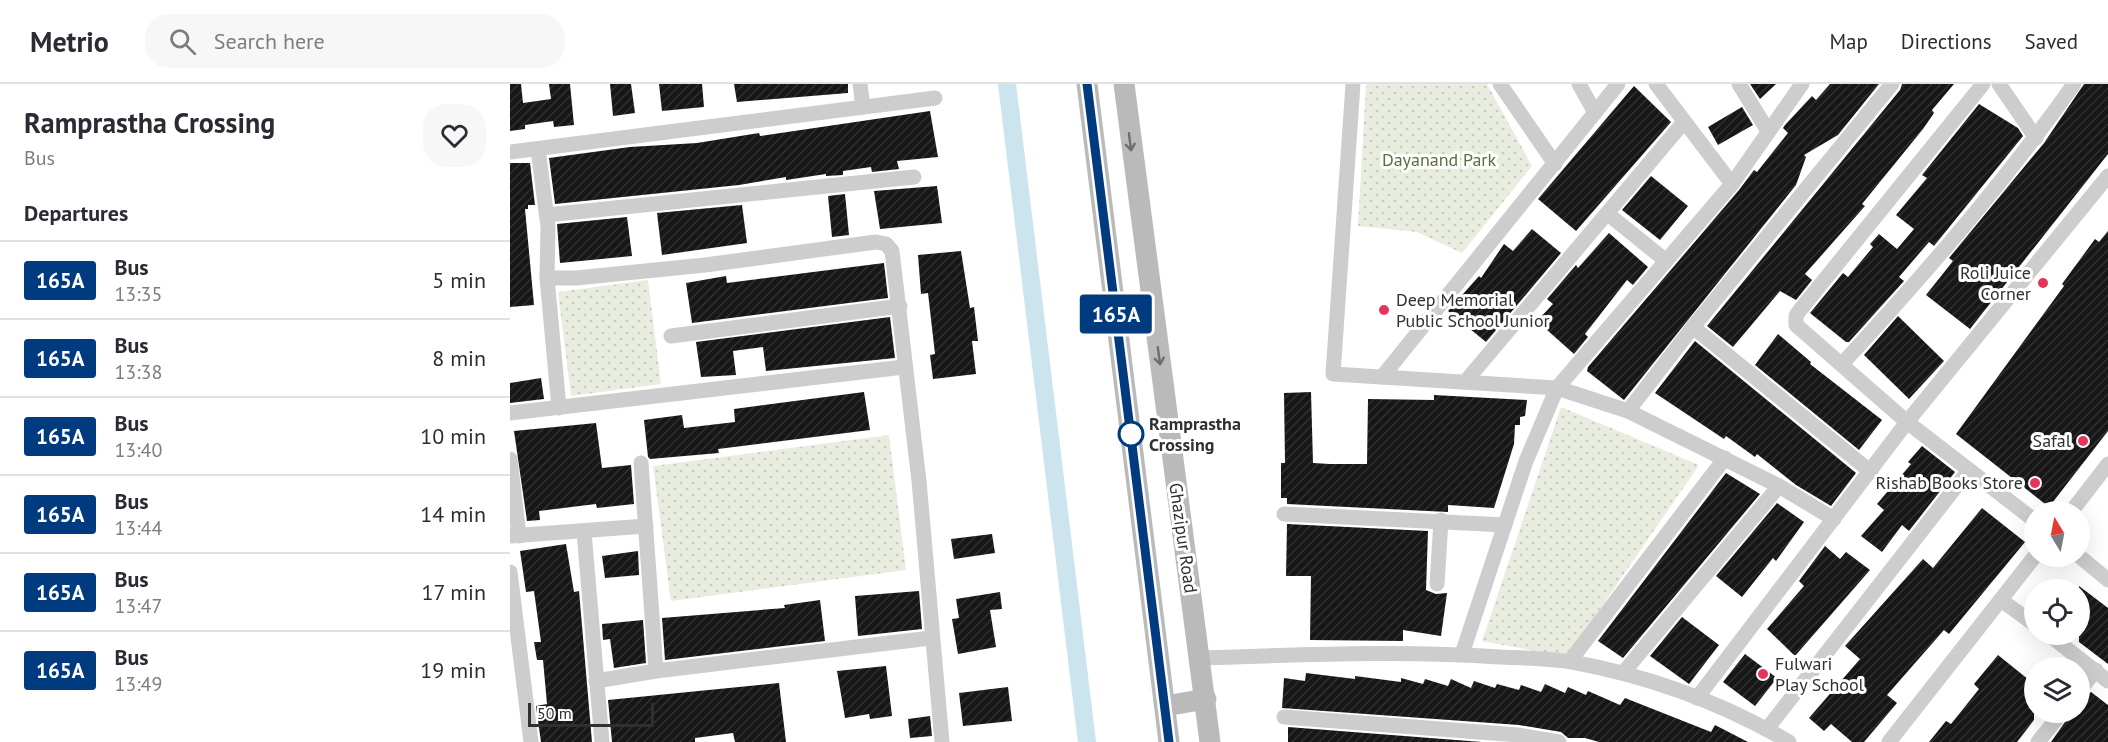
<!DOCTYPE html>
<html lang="en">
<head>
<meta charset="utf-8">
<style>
	:root { --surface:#fff; --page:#f7f7f7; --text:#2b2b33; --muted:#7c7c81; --line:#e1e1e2 }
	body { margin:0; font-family:"PT Sans",sans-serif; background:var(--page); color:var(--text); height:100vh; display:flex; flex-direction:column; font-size:22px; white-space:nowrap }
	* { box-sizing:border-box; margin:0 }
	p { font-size:20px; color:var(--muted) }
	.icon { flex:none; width:33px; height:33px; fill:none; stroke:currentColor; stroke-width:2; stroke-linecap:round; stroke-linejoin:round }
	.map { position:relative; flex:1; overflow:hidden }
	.details { display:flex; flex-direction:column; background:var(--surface); width:510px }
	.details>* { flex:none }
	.badge { padding:0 12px; border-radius:4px; font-size:21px; line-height:39px }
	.needle { width:39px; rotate:350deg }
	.buttons { position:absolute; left:1514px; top:417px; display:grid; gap:12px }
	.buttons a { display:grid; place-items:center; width:66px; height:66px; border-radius:50%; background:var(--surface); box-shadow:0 6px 24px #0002; font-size:30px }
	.scale { position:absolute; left:18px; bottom:15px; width:126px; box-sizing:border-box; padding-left:6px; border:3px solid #303030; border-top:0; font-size:16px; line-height:21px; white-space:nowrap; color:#303030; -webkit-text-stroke:4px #fff; paint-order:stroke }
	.map>.badge { position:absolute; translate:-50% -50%; box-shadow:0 0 0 3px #fff }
	h2 { padding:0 24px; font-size:22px; line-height:54px }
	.round { display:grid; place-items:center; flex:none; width:63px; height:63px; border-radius:24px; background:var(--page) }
	.head { display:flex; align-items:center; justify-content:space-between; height:102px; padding:0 24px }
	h1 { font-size:28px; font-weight:700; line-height:45px }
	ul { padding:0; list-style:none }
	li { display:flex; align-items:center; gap:18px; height:78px; padding:0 24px; border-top:2px solid var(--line) }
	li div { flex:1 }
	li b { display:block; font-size:22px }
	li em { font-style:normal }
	li .badge { min-width:66px; font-weight:700; text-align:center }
	header { display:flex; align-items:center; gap:36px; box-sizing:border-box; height:84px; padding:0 30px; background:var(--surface); border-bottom:2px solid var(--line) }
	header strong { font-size:28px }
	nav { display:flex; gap:33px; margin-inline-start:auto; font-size:21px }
	.search { width:420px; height:54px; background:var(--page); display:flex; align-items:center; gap:15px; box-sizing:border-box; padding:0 21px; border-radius:24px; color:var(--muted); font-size:22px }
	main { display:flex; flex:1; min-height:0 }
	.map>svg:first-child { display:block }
</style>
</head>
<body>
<header>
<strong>Metrio</strong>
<div class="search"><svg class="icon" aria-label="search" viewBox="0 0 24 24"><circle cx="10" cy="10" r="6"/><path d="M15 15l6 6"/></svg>Search here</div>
<nav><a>Map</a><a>Directions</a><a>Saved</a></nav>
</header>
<main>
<section class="details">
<div class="head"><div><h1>Ramprastha Crossing</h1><p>Bus</p></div><a class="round"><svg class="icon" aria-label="heart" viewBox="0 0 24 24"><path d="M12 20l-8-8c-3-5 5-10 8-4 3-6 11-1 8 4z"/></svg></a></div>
<h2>Departures</h2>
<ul>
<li><span class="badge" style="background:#003b80;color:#fff">165A</span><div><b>Bus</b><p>13:35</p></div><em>5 min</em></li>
<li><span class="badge" style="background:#003b80;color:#fff">165A</span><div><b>Bus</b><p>13:38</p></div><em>8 min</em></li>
<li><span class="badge" style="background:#003b80;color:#fff">165A</span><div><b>Bus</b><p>13:40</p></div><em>10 min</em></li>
<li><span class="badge" style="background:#003b80;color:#fff">165A</span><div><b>Bus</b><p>13:44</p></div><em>14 min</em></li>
<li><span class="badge" style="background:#003b80;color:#fff">165A</span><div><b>Bus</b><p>13:47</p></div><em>17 min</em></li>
<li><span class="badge" style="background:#003b80;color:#fff">165A</span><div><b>Bus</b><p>13:49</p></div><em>19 min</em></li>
</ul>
</section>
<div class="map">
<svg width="1598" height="658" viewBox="0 0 1598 658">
	<defs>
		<pattern id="park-dots" width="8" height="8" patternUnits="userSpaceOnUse" patternTransform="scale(1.5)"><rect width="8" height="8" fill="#e8eddf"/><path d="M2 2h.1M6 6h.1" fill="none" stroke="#c7ccc0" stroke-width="1.8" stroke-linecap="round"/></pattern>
		<pattern id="building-hatch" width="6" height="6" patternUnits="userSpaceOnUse" patternTransform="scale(1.5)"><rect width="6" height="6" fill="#171717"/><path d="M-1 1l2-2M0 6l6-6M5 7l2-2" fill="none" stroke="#303030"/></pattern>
	</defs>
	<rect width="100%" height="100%" fill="#fff"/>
	<g fill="url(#park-dots)">
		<polygon points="856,0 977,0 1022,82 952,169 907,148 848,142"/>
		<polygon points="138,196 151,300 61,312 48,208"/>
		<polygon points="1051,323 1189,381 1057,573 972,557"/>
		<polygon points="379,351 396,486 161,517 143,382"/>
	</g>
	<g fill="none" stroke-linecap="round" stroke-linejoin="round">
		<polyline stroke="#cbe4ed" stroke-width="18" points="497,0 577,658"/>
	</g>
	<g fill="url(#building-hatch)">
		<polygon points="0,0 11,0 13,19 41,15 39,0 60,0 64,41 44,43 43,37 15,41 15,45 0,47"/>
		<polygon points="100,0 121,0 125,29 103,32"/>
		<polygon points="149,0 192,0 194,23 152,27"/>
		<polygon points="224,0 338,0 338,9 227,18"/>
		<polygon points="1240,0 1266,0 1250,15"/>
		<polygon points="1320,0 1369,0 1328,51 1294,71 1296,73 1286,101 1114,316 1077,287 1078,283 1229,106 1244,86 1247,88 1278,49 1273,44 1275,41 1302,12 1306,16"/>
		<polygon points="1392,0 1444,0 1422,26 1424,29 1413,45 1352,120 1355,122 1295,190 1302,196 1286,216 1270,207 1223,263 1197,242 1390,6"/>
		<polygon points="1574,0 1598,0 1598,70 1460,245 1416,211 1443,177 1439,174 1534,59"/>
		<polygon points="1124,2 1161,38 1066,147 1028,115"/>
		<polygon points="1469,20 1508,44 1513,52 1424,162 1419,158 1389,193 1394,197 1339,258 1336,258 1300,229 1333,189 1338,193 1363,163 1360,160 1369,150 1387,165 1404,145 1386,131 1417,94 1412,91"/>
		<polygon points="1232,23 1243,41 1208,61 1198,43"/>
		<polygon points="420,27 428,73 387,77 389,85 362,88 361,83 333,87 333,91 316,92 316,90 276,96 276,93 229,101 45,120 39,74 120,63 187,59 249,49 250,52"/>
		<polygon points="0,79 20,79 25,121 18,121 18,125 15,125 24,221 0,223"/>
		<polygon points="1141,92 1178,122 1150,156 1112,126"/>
		<polygon points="427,102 432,139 370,145 364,107"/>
		<polygon points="335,110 339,151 322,153 318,112"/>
		<polygon points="232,121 237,159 152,171 147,129"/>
		<polygon points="117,133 122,172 50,179 47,140"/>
		<polygon points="1022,145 1051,169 976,258 938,227 969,192 971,194 994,160 1003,167"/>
		<polygon points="1598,147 1598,347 1539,423 1446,350 1554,202 1552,200 1585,155 1589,158"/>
		<polygon points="1099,149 1138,183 1123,201 1117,196 1075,250 1078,253 1064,270 1027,237 1043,220 1037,215 1066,181 1068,184"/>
		<polygon points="451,167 460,224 464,223 468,257 462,257 466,290 423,295 420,271 425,270 418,209 411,210 408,171"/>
		<polygon points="374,179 378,214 182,239 176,199 216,192 217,199"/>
		<polygon points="1388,232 1434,277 1399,315 1354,271"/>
		<polygon points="380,233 385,274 256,287 253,263 223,267 226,291 191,293 186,258"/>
		<polygon points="1268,250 1301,278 1300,280 1372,336 1349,366 1245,281"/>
		<polygon points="1185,257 1346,389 1321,422 1286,401 1247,370 1245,373 1216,352 1214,355 1145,309"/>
		<polygon points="31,294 34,315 0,319 0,299"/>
		<polygon points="354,308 360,346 208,365 209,369 140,375 138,373 134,336 172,331 174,344 225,338 224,325"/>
		<polygon points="801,308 803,379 820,380 857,380 858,315 924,316 924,311 1017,316 1015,332 1010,333 1010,341 1005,341 1004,360 984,424 938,421 938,428 777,420 777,414 771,414 771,379 775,379 774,309"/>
		<polygon points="86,339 92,384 121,381 124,420 87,424 86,420 29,427 30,436 17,437 4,347"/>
		<polygon points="1412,362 1445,388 1399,447 1392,441 1372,468 1351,452 1374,426 1367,420 1401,380 1398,378"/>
		<polygon points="1216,389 1250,410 1113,574 1088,557"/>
		<polygon points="1267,419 1294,438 1266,477 1263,474 1232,513 1206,492"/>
		<polygon points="1472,424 1515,458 1439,550 1434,546 1377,611 1387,619 1354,658 1342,658 1321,640 1314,647 1299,634 1350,575 1335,562 1413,475 1423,484"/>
		<polygon points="777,440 918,447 916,506 926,510 937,509 931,552 893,546 893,557 800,556 801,492 776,492"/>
		<polygon points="482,450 485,469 444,475 441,455"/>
		<polygon points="56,460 64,508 69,507 82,658 31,658 29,644 26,622 37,620 33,576 27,576 24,558 31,558 24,507 16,508 10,467"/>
		<polygon points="1315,462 1330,475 1336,468 1360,486 1285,572 1257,545 1294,502 1289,497"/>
		<polygon points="128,467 129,491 95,494 92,472"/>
		<polygon points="1569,502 1598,524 1598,580 1569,558"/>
		<polygon points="409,507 412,545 348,552 345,512"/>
		<polygon points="490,508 492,525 480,526 486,563 448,570 442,535 449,534 446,515"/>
		<polygon points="310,516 315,557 155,576 152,534 275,524 274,521"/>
		<polygon points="1172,533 1209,561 1179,600 1140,572"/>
		<polygon points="133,536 136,579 104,584 100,555 93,556 92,540"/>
		<polygon points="1235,570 1267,594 1245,622 1213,598"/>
		<polygon points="1488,571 1524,600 1524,636 1514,649 1507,658 1419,658 1436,637 1441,640 1469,605 1464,600"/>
		<polygon points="376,582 382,632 360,635 359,630 335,634 327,587"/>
		<polygon points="796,589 845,595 845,592 891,598 891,594 913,600 915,595 938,602 941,595 961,604 964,597 985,604 987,600 1009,606 1011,601 1031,608 1035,600 1055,609 1058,603 1076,611 1078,607 1110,621 1115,614 1201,648 1205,641 1238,658 1089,658 1075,654 1058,654 1051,648 1009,641 772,624 774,594 795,597"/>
		<polygon points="269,599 276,658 225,658 223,649 185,654 185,658 102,658 98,616"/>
		<polygon points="498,603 502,637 453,642 449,609"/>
		<polygon points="1581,608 1598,621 1598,658 1541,658 1562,628 1569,628 1569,617"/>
		<polygon points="420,632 422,652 400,654 398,635"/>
		<polygon points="778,643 972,658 778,658"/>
	</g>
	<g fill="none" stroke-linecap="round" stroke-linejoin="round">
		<g stroke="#cdcdcd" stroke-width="15">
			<polyline points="350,0 353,23"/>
			<polyline points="843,0 823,290 1047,304 1118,327 1269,402 1324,435"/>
			<polyline points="990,0 1045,80"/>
			<polyline points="1069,0 1085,29"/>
			<polyline points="1146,0 1222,100"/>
			<polyline points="1229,0 1258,47"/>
			<polyline points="1473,0 1290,226 1286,232 1286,241 1397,338 1524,436"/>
			<polyline points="1489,0 1526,54"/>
			<polyline points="28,65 38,143 37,194 66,194 195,181 366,158 376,160 382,167 409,397 432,658"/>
			<polyline points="0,68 425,14"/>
			<polyline points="1098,130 1155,176"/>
			<polyline points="37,131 404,93"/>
			<polyline points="37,194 49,324"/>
			<polyline points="1183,243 1361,388"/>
			<polyline points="161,252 390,222"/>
			<path d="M1332,280C1414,191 1494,99 1564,0"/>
			<polyline points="872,293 1108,0"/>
			<polyline points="955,298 1173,39"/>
			<polyline points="1118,327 1183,243 1382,0"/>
			<polyline points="0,329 394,283"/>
			<polyline points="0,375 9,452"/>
			<polyline points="131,379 146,587"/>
			<polyline points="1561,428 1598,380"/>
			<polyline points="774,430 995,441"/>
			<polyline points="74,448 92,658"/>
			<polyline points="0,452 136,442"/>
			<polyline points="1569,472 1598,496"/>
			<polyline points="0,488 21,658"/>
			<polyline points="927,500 931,436"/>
			<polyline points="1491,516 1524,540"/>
			<polyline points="1538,550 1598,597"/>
			<polyline points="952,570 1016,377 1047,304 1222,100 1292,0"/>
			<path d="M689,574C789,571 890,566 990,573C1013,574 1039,574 1062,578C1138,592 1213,619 1279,658"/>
			<polyline points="1060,577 1215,374"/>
			<polyline points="1113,589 1269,402"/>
			<polyline points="86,597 146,587 421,554"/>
			<polyline points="1569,607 1586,586"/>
			<polyline points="1187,614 1397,338 1598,92"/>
			<polyline points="774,633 1008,651 1049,658"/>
			<polyline points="1257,645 1459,386"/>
			<polyline points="1379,658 1525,472"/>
			<polyline points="1528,658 1552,628"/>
		</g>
		<g stroke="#bababa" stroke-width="21">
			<polyline points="577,0 659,658"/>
			<polyline points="614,0 700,658"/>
			<polyline points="655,622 696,615"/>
		</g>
	</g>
	<defs><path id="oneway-shaft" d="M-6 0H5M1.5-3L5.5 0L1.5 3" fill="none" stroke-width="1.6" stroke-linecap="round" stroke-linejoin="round" transform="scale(1.5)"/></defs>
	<g stroke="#6e6e6e">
		<use href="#oneway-shaft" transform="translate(620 58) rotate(83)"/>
		<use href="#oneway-shaft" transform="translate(649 272) rotate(82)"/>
	</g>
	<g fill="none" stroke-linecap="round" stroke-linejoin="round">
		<defs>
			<polyline id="line" points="577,0 659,658"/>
		</defs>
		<use href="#line" stroke="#fff" stroke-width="14"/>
		<use href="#line" stroke="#003b80" stroke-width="9"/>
	</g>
	<g fill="#e5355a" stroke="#fff" stroke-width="2">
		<circle cx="1533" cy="199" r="6"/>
		<circle cx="874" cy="226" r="6"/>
		<circle cx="1573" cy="357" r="6"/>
		<circle cx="1525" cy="399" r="6"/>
		<circle cx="1253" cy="590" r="6"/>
	</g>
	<circle fill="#fff" stroke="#003b80" stroke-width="3" cx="621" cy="350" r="12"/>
	<g text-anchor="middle" stroke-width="6" stroke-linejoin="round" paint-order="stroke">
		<g font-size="18" fill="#5a6d3d" stroke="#fff">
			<text x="929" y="82">Dayanand Park</text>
		</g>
		<g font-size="18" fill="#303030" stroke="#fff" text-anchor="end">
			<text x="1521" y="195">Roli Juice<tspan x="1521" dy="21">Corner</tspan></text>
			<text x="886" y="222" text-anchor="start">Deep Memorial<tspan x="886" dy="21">Public School Junior</tspan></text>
			<text x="1561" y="363">Safal</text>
			<text x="1513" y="405">Rishab Books Store</text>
			<text x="1265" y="586" text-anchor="start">Fulwari<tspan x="1265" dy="21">Play School</tspan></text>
		</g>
		<g font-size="18" font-weight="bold" fill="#303030" stroke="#fff" text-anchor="start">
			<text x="639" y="346">Ramprastha<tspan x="639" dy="21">Crossing</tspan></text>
		</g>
		<g font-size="18" fill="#303030" stroke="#fff">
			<text transform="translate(673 454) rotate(82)" y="6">Ghazipur Road</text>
		</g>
	</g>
</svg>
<div class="buttons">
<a><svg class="needle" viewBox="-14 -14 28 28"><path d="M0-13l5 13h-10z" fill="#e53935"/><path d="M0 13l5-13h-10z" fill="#7c7c81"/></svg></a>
<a><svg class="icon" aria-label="locate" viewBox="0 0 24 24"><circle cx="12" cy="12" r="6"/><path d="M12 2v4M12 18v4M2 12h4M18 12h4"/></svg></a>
<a><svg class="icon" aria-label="layers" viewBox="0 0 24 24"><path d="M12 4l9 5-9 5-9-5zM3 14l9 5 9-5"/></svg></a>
</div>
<div class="scale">50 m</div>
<b class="badge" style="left:606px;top:230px;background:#003b80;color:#fff">165A</b>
</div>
</main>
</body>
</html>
